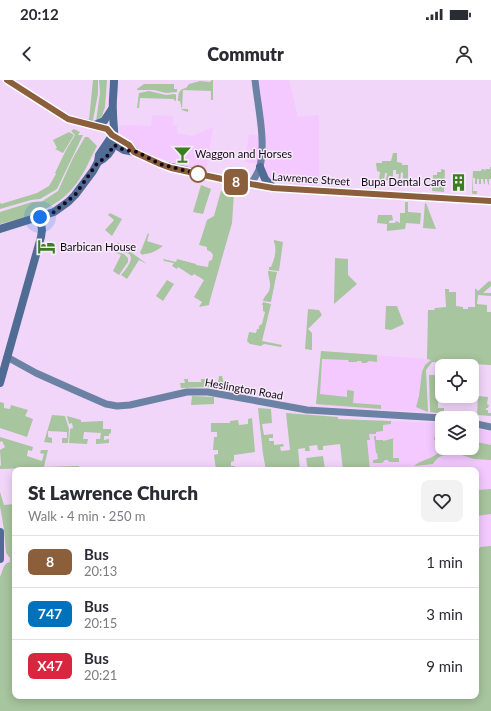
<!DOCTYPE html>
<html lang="en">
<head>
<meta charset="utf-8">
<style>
	:root { --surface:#fff; --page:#f2f2f3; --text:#2b2b33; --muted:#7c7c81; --line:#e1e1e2 }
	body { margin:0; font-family:Lato,sans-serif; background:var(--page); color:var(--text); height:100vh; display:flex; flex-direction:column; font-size:15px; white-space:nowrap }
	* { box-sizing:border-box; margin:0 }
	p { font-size:13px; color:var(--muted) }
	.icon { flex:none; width:22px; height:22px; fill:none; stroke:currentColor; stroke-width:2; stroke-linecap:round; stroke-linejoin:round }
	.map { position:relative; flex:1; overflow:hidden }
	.panel { position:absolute; left:12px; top:387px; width:467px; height:232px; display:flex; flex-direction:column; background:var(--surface); border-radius:8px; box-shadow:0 2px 10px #0003 }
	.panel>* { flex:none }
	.badge { padding:0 8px; border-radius:6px; font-size:14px; line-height:26px }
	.fabs { position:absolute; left:435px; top:279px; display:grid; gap:8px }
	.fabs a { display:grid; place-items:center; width:44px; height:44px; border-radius:8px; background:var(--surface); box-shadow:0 2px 10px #0003; font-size:20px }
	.you { position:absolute; width:20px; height:20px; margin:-10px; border:3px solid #fff; border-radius:50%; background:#1a73e8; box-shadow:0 0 0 6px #1a73e833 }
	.map>.badge { position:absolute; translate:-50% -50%; box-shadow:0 0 0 2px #fff }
	.round { display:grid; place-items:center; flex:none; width:42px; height:42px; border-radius:8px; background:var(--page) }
	.head { display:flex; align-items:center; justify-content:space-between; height:68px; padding:0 16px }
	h1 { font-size:19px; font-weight:800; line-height:30px }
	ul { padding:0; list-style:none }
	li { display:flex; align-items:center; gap:12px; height:52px; padding:0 16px; border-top:1px solid var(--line) }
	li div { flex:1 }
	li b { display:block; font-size:15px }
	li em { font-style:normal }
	li .badge { min-width:44px; font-weight:700; text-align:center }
	.status { display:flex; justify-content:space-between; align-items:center; height:28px; padding:0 20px; background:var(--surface); direction:ltr }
	.status svg { height:11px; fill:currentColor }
	header { display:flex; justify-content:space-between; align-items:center; height:52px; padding:0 16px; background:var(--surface); font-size:18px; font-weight:800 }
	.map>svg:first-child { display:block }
</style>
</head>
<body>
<div class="status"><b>20:12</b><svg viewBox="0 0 49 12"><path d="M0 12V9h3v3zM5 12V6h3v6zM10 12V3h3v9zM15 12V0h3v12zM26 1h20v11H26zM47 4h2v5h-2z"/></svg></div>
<header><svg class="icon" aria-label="back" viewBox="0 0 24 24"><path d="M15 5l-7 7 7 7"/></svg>Commutr<svg class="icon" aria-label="person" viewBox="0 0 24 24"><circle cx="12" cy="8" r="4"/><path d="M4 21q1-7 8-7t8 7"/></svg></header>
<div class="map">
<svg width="491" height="631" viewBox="0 0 491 631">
	<rect width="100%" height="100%" fill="#f2d6fa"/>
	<g fill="#f3c9ff">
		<polygon points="259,0 289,0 298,37 319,35 319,107 269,101 266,97 265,85 245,82 249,54 266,57"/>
		<polygon points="152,35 173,36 173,45 177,46 177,53 192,56 213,47 206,90 191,88 150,75 122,58 118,46 130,45 151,46"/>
		<polygon points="321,271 427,279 433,280 426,290 428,332 322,326 316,324"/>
		<polygon points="359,340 442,343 442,368 472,368 472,348 491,352 491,631 402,631 476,616 476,390 367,390"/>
	</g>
	<g fill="#a7c59e">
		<polygon points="93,0 98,0 98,14 93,40 89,40"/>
		<polygon points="99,0 107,0 105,27 102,36 96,41 100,13"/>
		<path d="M212,0H213V20H211V11L183,10L182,29H188V32L182,30L180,21H178C178,14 179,9 186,8L189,4L200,1L210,2Z"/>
		<polygon points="144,4 174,4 174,9 177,9 177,12 166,13 154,10 137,10 137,9"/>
		<polygon points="149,11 166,15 175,14 176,15 176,21 174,20 174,19 140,18 139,28 137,28 139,13"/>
		<polygon points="74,49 80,52 78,55 83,55 57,109 40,119 31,120 0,129 0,122 1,124 37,113 49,106 56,94 55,93 66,70 75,55 71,51"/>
		<polygon points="69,52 74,55 63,73 55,69 57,68 53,60"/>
		<path d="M85,57H88L97,66C89,81 83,97 72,109C54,130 26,137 0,144V132L32,122H41L58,111L73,78Z"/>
		<polygon points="393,73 397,73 397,82 402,83 402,85 408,85 408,100 403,100 403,93 401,92 400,101 398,101 399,94 396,94 396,90 393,90 393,100 391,100 391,96 389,96 388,100 386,100 387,93 385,93 384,100 379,100 380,92 377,91 376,83 382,83 382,81 391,81"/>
		<polygon points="490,87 491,87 491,99 489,99 489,105 488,104 487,99 485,99 485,104 484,104 483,99 481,99 481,104 479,104 479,99 477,99 477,104 475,104 475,98 473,98 473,111 477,111 477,114 473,114 472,113 473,91 481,91 482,89 484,89 485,91 486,89 490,89"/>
		<polygon points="441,89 445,90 444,112 432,111 433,95 437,95 437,92 441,92"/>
		<polygon points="201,105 211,109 203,134 193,132"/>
		<polygon points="221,111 234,113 232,143 210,220 209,225 199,227 202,222 194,217 204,200 194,194 192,196 178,187 177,189 172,186 174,183 164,181 163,179 176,182 177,179 196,184 196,185 208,187 209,181 212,180 213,175 211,172 207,170 207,167 199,165 207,140 214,136"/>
		<polygon points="405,122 408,122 408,132 421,133 420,144 406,143 405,149 387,151 387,144 377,143 378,135 392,135 393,140 389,141 389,143 395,143 396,141 400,143 400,133 405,133"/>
		<polygon points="425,123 426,123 436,149 423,148"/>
		<polygon points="110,133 122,139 112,156 105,150 114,140 108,135"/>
		<path d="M148,153L149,154L147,161L163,166C157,170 152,174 144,174L143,175L140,173Z"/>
		<path d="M274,160L283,162L279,191L269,190V187H271C275,178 276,173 275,164L274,163Z"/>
		<path d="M117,162L147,184L139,180L127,199L121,195C125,190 137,177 127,173C125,172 123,172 121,171Z"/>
		<polygon points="113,171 124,174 128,178 128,182 119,195 113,191 121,175"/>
		<polygon points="335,178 348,179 348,195 357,204 334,224"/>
		<path d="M268,191L277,192L271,222L263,221C264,216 267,215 269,211C272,203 268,198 268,191Z"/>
		<polygon points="167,200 174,204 163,221 156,216"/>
		<polygon points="489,201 491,202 491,206 483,213 491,213 491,216 478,215 477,224 487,225 487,232 491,232 491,285 432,282 426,290 428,332 416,327 419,316 422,292 425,285 431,280 427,279 428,230 434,230 435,228 446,227 445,209 449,209 449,212 456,212 456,226 463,227 463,229 468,229 468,227 475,227 475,208 478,211"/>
		<polygon points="263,222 271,224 262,261 282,265 281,267 264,264 261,266 250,264 247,261 249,252 256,253 257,249 259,249 259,246 262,244 265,232 263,231 263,225 262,225"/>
		<polygon points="386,226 397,226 404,244 391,250 385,249"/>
		<polygon points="308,229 319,230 322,235 308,249 312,253 312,270 305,269"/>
		<polygon points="321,271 377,275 377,282 369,281 366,283 362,283 361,281 357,281 357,282 349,282 348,280 322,279 320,314 347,317 347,310 354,311 353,323 381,325 381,329 316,324"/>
		<polygon points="429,295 438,295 435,296 435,298 437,298 437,301 435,301 435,303 437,303 436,308 438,308 438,311 436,312 438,312 438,315 436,316 438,316 438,328 444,328 444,334 430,332"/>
		<polygon points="219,296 222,296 225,307 223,308 206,307 181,308 180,303 185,303 184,299 188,299 188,302 201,302 201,299 205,299 205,302 218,303"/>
		<polygon points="192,316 214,317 214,324 191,325"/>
		<polygon points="478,316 488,317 487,324 489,325 488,328 486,328 486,330 488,330 488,333 491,333 491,336 477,335"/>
		<polygon points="0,322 4,323 4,328 10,329 11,325 28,330 25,336 33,339 27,357 0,348"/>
		<polygon points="258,328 271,329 272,343 262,344 264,355 273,354 273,358 269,358 269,361 274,361 274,365 283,364 284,366 280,367 281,371 290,370 286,333 338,337 338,339 391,341 391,344 383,345 383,351 376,352 376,354 369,354 370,360 367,360 370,390 343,390 340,364 323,366 323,370 318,370 317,365 309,366 310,371 305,371 305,368 298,369 300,390 266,390 263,374"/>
		<polygon points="52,335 65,336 69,349 68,363 62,363 62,358 67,358 67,352 48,351 48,357 52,358 52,363 44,362"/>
		<polygon points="67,336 81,340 81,342 103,341 103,349 111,349 111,353 109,354 109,356 104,356 104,360 109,359 109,363 96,364 96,359 100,359 101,353 84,352 83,359 88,359 87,364 69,363 70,349 73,348 72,343 69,344"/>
		<polygon points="252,338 255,372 234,375 234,381 231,382 231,386 235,386 235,390 216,390 214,375 218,374 218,370 213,370 214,357 217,357 217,352 211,352 211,343 230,343 230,341 238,340 239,345 248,344 248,339"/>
		<polygon points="374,356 376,356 376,360 383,360 383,361 395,358 393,359 393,378 399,378 399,382 390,382 387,380 385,380 382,383 373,383 373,380 378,379 377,373 376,373"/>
		<polygon points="0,357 33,367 32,371 28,370 27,376 42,381 44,374 40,373 41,370 48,370 44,387 79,386 80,390 55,390 55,389 29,390 27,388 0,389 0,386 1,385 0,370 5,367 2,361 0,362"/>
		<path d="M434,357H442V368H453L456,371V374C445,376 440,373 433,384L414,386C421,380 430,379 437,374V360H434Z"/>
		<polygon points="472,361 491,365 491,380 474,379 462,375 465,370 463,368 472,368"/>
		<polygon points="323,376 325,390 308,390 306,378"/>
		<polygon points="491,409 491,434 476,436 476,419 479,419 478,410"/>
		<polygon points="0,412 4,425 15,424 15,616 476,616 476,469 480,468 480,467 491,466 491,631 0,631 0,497 4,486 7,483 10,482 10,478 6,473 4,449 0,426"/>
	</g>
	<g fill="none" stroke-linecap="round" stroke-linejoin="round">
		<g stroke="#6c82a4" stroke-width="7">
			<polyline points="7,0 68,39 101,46 109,50 112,55"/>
			<path d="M251,104C254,99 258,93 260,87C266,60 258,28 255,0"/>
			<polyline points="7,277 36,293 74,310 106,324 117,326 130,325 187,312 208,312 307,330 442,338"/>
			<polyline points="472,343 491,347"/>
		</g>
		<g stroke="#516c94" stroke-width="8">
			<polyline points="95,45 104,41 112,29"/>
			<polyline points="112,55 129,65 135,72"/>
			<polyline points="109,61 124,70 135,72 160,84 171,87 222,99 273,108 491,121"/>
			<path d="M98,82C121,70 113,53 113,32C112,21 114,11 114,0"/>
			<polyline points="260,87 265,99 273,108"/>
			<polyline points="0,149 54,132 68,122 75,115 93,91 98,82 99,75 114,53"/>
			<polyline points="0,303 41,157 42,150 40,137"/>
			<polyline points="0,452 0,479"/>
		</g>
	</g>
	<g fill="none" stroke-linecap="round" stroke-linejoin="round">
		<defs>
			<polyline id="line" points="7,0 68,39 107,49 112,55 129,65 134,72 160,84 171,88 222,99 273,108 491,121"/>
		</defs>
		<use href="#line" stroke="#fff" stroke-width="9"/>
		<use href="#line" stroke="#8b5e3c" stroke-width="6"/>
		<polyline stroke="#17071c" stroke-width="4" stroke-dasharray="0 7.2" points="40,137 54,132 75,115 98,82 106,78 114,65 124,70 137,72 160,84 198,94"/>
	</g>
	<defs>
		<symbol id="bar-bare" viewBox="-9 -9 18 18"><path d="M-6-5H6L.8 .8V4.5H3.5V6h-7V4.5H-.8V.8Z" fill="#3b7e20" stroke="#f4ebf7" stroke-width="2.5" paint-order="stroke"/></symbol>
		<symbol id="building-bare" viewBox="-9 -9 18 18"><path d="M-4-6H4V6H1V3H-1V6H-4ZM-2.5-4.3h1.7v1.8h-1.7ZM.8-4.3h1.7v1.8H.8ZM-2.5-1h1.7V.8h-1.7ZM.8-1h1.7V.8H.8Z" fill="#3b7e20" stroke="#f4ebf7" stroke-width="2.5" paint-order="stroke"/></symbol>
		<symbol id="hotel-bare" viewBox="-9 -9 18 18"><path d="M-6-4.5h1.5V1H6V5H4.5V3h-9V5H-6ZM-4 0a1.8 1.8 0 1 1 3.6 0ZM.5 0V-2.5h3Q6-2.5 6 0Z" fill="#3b7e20" stroke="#f4ebf7" stroke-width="2.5" paint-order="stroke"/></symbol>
	</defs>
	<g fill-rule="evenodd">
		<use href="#bar-bare" x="170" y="62" width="25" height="25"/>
		<use href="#building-bare" x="446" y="90" width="25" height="25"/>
		<use href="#hotel-bare" x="34" y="154" width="25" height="25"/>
	</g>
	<circle fill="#fff" stroke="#8b5e3c" stroke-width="2" cx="198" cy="94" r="8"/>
	<g text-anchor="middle" stroke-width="3" stroke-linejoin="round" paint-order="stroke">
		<g font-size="11" fill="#17071c" stroke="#f4ebf7" text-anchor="start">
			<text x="195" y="78">Waggon and Horses</text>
			<text x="446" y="106" text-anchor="end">Bupa Dental Care</text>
			<text x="60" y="171">Barbican House</text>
		</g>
		<g font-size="11" fill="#17071c" stroke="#f4ebf7">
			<text transform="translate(311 99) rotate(4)" y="4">Lawrence Street</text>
			<text transform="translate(244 309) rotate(10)" y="4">Heslington Road</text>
		</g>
	</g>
</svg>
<div class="fabs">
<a><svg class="icon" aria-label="locate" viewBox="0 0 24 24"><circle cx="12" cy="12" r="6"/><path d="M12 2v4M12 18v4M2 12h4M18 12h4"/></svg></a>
<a><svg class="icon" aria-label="layers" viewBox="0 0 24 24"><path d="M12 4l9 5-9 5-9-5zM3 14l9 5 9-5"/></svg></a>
</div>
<div class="you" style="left:40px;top:137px"></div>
<b class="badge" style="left:236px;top:102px;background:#8b5e3c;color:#fff">8</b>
<section class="panel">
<div class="head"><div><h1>St Lawrence Church</h1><p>Walk · 4 min · 250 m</p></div><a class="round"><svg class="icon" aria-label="heart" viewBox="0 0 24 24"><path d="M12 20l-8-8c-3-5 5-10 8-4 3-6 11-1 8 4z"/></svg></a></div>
<ul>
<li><span class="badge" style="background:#8b5e3c;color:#fff">8</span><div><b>Bus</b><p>20:13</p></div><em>1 min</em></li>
<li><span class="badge" style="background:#0072bc;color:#fff">747</span><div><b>Bus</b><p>20:15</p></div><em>3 min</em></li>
<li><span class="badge" style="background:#d7263d;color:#fff">X47</span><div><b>Bus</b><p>20:21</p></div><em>9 min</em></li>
</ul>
</section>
</div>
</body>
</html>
